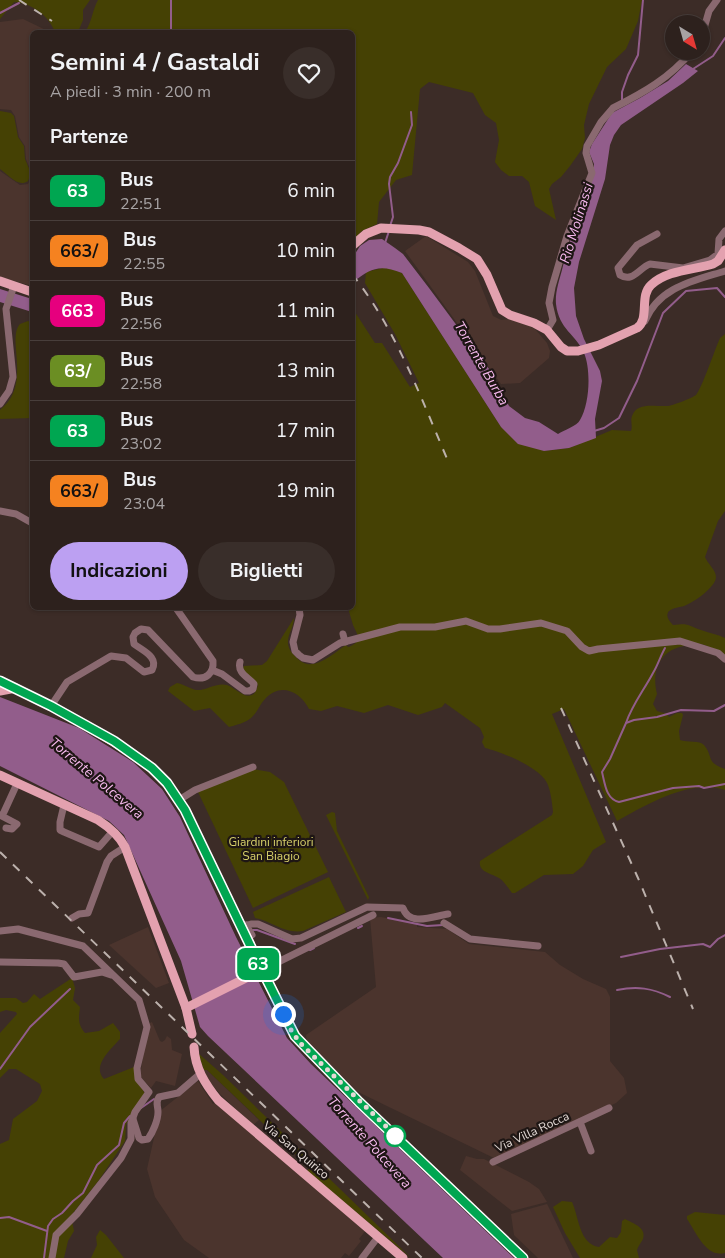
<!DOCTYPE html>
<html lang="it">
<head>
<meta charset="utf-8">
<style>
	:root { --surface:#2d211d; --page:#392e2a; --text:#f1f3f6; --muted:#a7a3a4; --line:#483e3b; --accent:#bca0f2 }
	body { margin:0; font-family:"Nunito Sans",sans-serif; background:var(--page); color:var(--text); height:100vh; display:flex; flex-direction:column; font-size:19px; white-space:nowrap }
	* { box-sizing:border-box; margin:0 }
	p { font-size:16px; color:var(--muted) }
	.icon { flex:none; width:28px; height:28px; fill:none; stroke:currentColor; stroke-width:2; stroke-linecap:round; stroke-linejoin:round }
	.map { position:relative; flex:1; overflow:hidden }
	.side { position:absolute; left:30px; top:30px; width:325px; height:580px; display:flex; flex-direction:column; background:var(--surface); border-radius:8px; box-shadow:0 1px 4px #0004,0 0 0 1px var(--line) }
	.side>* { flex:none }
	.badge { padding:0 10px; border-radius:8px; font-size:18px; line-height:32px }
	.needle { width:32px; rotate:143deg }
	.controls { position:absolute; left:665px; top:15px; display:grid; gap:10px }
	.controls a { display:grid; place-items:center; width:45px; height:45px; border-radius:50%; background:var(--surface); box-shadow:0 1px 4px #0004,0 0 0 1px var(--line); font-size:25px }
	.you { position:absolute; width:25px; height:25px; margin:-12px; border:4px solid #fff; border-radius:50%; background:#1a73e8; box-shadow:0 0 0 8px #1a73e833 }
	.map>.badge { position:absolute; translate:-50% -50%; box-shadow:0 0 0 2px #fff }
	h2 { padding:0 20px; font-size:19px; line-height:45px }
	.round { display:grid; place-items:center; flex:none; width:52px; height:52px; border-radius:26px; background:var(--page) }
	.head { display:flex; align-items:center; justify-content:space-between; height:85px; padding:0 20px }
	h1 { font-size:24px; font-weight:700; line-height:38px }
	.cta { display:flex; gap:10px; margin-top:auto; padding:10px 20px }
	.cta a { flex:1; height:58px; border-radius:30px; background:var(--accent); color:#111; font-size:20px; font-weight:700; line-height:58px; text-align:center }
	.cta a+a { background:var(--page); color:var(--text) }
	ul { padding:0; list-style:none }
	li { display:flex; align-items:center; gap:15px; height:60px; padding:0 20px; border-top:1px solid var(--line) }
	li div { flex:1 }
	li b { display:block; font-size:19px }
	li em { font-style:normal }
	li .badge { min-width:55px; font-weight:700; text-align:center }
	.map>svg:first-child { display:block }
</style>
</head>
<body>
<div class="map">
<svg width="725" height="1258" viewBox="0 0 725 1258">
	<rect width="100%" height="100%" fill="#3c2c27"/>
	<g fill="#4b342d">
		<polygon points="23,19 50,32 32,32 32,174 26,159 25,146 19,137 15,116 11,110 0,109 0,22"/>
		<polygon points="0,171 20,185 28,184 32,176 32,286 0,277"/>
		<polygon points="426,236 468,262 475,271 493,316 501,320 509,319 523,323 535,329 547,343 550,351 549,358 520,383 501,384 405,251"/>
		<polygon points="381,917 417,924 417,927 447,929 469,944 545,952 560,965 583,979 606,989 610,997 610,1061 624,1078 627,1093 616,1103 496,1159 354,1090 307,1042 306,1035 376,987 370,918"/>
		<polygon points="148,927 169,983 156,988 109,945"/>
		<polygon points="152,1022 160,1041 162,1042 165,1040 167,1036 171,1039 172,1050 182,1054 175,1086 156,1081 151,1088 140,1076 148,1024"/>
		<polygon points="204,1070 207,1070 259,1120 253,1125 220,1094 208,1080"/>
		<polygon points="198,1081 213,1104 215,1103 217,1105 366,1230 359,1239 361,1241 349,1256 345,1253 341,1258 209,1258 184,1240 155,1197 147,1169 160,1111"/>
		<polygon points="466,1156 477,1159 484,1159 529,1182 539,1189 547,1202 512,1211 460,1170"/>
		<polygon points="547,1204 551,1212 573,1258 538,1258 514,1235 511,1214"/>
	</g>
	<g fill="#454104">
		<path d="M0,0H90L83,10V20L78,32H55C49,16 32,3 14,2L0,19Z"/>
		<path d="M98,0H642L638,21L626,49L607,67L589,104L584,125L585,138L582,149L570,166L561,177L552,184L549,189L556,220L535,206L529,182L522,176H509L501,170L495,162L499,140L496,123L485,115L473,93L429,82L420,89L412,175L396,180L379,202L377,224L362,231L353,240L352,32H85C92,22 92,11 98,0Z"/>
		<path d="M0,111L11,113L14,116L18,137L24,146L25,159L31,173L28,181C18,188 9,175 0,169Z"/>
		<path d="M387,267L402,273L501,427L544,451L569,448L612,430L631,431C633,426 630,421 632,416C637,401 656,407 667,406C672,406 692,398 696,395C702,388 715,349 720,338L725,334V511L718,521L705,557C707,563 716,570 716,577C716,587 693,603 684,606C680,607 673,608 669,611C665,616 669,621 673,625C690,623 686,625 701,630C709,633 717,634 725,638V656C717,651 708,645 700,644C695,643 689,645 684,646C660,650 651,671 657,694L653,704L657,711L667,714L669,717L677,713H682L683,715L679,731L680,740C687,743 700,740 704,745C714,757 705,762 725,769V790C691,778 646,805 617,821L564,709L552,714L606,842L593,850L583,866L573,874L544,875L515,893H512C508,888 504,881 499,878C491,873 478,872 480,861L552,815L553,812C552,803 551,793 548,785C542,768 502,752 485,748L482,742L484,737L480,728L445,703L442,707L418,715L388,705L364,713L337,706L321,711L309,709C300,691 280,682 265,699C259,705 258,712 251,718C245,723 236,725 229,727L210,708L194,711L168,691L170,687L177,683C183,684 189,688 196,690C206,691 216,682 227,685C234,687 244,699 252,695C256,693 257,688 258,685L246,673L243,668L244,666L262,665L267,661L294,618C294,627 287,635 288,644C289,650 292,653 296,657C311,675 331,655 346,645L348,647C353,646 356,642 360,640L353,625L348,608H352L353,309L375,343H382L410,387L419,383L395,334L365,283L366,272Z"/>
		<path d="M28,321L32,322V418L0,419V410C33,385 6,339 20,324Z"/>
		<polygon points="253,769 270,772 284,782 328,872 253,908 198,792"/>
		<polygon points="332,812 335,813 337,831 369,897 368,900 326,815"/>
		<path d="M329,877L346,912L303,931C284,934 272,921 255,918L253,912Z"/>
		<path d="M72,978L75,988L73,1000L80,1007C79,1017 77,1024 85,1033L99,1031L113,1023L120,1032V1039C112,1048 91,1066 104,1079L134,1067L145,1095L134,1109L126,1125L125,1141L99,1180L73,1213L71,1216L74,1231L68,1241L64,1258H0V1144L9,1140L13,1119L37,1101L42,1091L40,1084L16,1069H9L0,1078V1033L17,1014L16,1012L6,1010L0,1012V998H16L23,1003L27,1002L34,994L40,999Z"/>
		<polygon points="198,1053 223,1075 411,1258 307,1171 310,1168 207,1070 204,1070"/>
		<path d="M562,1201L572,1202C579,1217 579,1244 599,1247L610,1237L617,1238L621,1232L622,1221L625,1219C632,1223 647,1227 643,1239C641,1243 638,1246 637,1250L639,1258H580L565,1233L553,1207Z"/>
		<path d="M695,1212L725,1215V1253C706,1258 696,1232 687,1219V1216Z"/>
		<polygon points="100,1230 106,1235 124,1258 91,1258 97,1245 96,1237"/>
	</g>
	<g fill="#925d8b">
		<path d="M686,64L698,71L683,83L621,125L614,135L610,145L605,179L579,262L574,288L576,316L584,339L600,371L602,381L595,419L596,438L569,448L544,451L518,444L501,427L402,273C380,264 371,268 353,282V257L360,246L369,240L382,239L395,248L403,254L429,288L492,373L509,406L525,418L539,422L558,434C564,430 577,426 580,420C590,404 591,369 584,353C576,334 559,330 556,304C555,293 559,281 562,270C570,237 581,205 594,173V164L589,152L592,144L612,113L640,98L668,81Z"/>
		<polygon points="0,289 32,299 32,312 0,302"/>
		<polygon points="0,697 79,728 133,762 162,789 180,817 236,937 287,1038 311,1064 514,1258 443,1258 208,1036 200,1027 181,961 124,835 109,821 0,766"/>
	</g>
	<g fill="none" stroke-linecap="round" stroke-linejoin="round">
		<g stroke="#925d8b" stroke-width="2">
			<polyline points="0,13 19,3"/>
			<polyline points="171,32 171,0"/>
			<polyline points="693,69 713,56 725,38"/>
			<polyline points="622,101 622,92 628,75 638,55 643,0"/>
			<polyline points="390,226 393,217 389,184 390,177 398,163 412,125 411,112"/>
			<polyline points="385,243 389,231"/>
			<polyline points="594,431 604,428 619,418 637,381 663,313 686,291 717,288 725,297"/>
			<path d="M725,705L714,711L681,710L657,717L634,720L626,723L610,759L602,772C605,784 606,799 619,802L673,788L699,786L704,788L725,784"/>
			<path d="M626,723C632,705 644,690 653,673C658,665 660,657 665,648"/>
			<polyline points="388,918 427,926 443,925"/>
			<polyline points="358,928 362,926"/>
			<polyline points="253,930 257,930 295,944"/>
			<polyline points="310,950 314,948"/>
			<polyline points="621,957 660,949 703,944 710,947 718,939 725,935"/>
			<path d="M617,990C637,986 652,988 670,997"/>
			<polyline points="0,1069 30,1027 70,989"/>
			<polyline points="141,1108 154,1099"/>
			<polyline points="0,1218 9,1217 47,1231"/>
			<polyline points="44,1258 48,1226 53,1219 62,1213 73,1201 83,1193 97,1165 119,1145 124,1123 130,1116"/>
		</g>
		<g stroke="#8a6970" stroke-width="7">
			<polyline points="701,39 709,11 717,0"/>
			<path d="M657,234L637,245L618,268L620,275C633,283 639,268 650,264L683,268L710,260L718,254L719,239L725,231"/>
			<path d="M645,321C659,287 693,281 725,271"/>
			<path d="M547,330L553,320L549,303L552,287L567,236L592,173L586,153L587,146L601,122L613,108C643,93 670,78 692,51"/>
			<polyline points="0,404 9,391 13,377 6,309 14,286"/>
			<polyline points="0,511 16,514 32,523"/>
			<polyline points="299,608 300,615 293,642 295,651 299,655 303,658 313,660 340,643 400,627 435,627 466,621 488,629 500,629 541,623 567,631 582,647 589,651 598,649 680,641 718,653 725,659"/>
			<polyline points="343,634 345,642"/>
			<path d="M212,670L222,674L245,691H249L253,689L254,684C248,677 237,673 240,662"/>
			<path d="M51,706L67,682L111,656L126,658L144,672L152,670C159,657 143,651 134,644L133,637L135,633L141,629L148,630L193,677C206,681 214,673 213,661L176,608"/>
			<polyline points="179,800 195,790 253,767"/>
			<polyline points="64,805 60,822 60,830 64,832 99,847 113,831"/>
			<polyline points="4,812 15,788"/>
			<polyline points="0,815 17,824 12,829 6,828"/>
			<polyline points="72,918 79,914 88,913 107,862 111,856 125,847"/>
			<polyline points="444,923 470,939 538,946"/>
			<polyline points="246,925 252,935"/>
			<path d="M241,927L251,924H258L292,939L301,938L367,907L403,908C409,927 434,916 448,914"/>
			<polyline points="0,931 18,929 83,946 139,1000 147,1027 137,1068 138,1079 149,1092 135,1112 131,1123 131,1139 121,1158 77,1214 56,1235 52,1258"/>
			<polyline points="0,962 58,963 64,964 74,977 102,972 111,975"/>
			<polyline points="262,970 373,915"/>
			<path d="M133,1119L139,1138L142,1140L148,1139C153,1132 158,1120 158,1112C158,1105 155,1103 159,1097L178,1093L200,1074"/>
			<polyline points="580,1122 591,1151"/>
			<polyline points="493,1162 609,1108"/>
			<polyline points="362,1258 378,1237"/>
		</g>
		<g stroke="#e3a1af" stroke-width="9">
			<path d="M352,246L366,234L381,228L419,230L429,232L459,248L477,259L487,275L502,310L510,315L534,323L547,330L561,347L567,351H578L599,345L637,328C650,319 639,296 651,285C667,270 693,270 713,264L718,261L725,250"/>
			<polyline points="0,281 32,292"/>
			<path d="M0,681C29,694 57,709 85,725C126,750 160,765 185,810L295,1036L359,1102L523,1258"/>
			<polyline points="0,691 16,688"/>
			<path d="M0,775L98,820C109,827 119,835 125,847L186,1008L192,1034"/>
			<polyline points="186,1008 262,970"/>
			<path d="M194,1047C195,1068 205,1084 218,1100L403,1258"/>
		</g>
		<g stroke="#bcb1ac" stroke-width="2" stroke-dasharray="9 9" stroke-linecap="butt">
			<polyline points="19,0 52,21"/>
			<path d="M352,274C396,329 421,398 448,461"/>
			<polyline points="561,708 638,878 693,1009"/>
			<polyline points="0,852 422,1258"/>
		</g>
	</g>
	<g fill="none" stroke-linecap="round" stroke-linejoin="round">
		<defs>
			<polyline id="line" points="0,681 51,706 114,741 152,768 167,783 185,810 262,970 295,1036 359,1102 523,1258"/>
		</defs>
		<use href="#line" stroke="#fff" stroke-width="11"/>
		<use href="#line" stroke="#00a651" stroke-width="8"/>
		<polyline stroke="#e3d9d5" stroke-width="5" stroke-dasharray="0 9" points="283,1014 291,1030 300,1043 399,1139 395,1136"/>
	</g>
	<circle fill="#fff" stroke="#00a651" stroke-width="2.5" cx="395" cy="1136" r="10"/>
	<g text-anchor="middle" stroke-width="4.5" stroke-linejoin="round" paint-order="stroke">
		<g font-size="12" fill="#d7d06a" stroke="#1e1614">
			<text x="271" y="846">Giardini inferiori<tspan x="271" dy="14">San Biagio</tspan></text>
		</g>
		<g font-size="12" fill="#e3d9d5" stroke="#1e1614">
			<text transform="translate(532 1132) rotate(-25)" y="4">Via Villa Rocca</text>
			<text transform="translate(296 1150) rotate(40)" y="4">Via San Quirico</text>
		</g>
		<g font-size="14" font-style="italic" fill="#f8baef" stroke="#1e1614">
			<text transform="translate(576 223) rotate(-73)" y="5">Rio Molinassi</text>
			<text transform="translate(482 363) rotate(60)" y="5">Torrente Burba</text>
			<text transform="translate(97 778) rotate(40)" y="5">Torrente Polcevera</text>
			<text transform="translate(370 1142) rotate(48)" y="5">Torrente Polcevera</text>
		</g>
	</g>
</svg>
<div class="controls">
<a><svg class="needle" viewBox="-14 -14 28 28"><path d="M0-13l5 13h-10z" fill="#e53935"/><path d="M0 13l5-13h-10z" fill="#a7a3a4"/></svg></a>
</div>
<div class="you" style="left:283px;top:1014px"></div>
<b class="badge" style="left:258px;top:964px;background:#00a651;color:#fff">63</b>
<section class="side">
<div class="head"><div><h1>Semini 4 / Gastaldi</h1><p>A piedi · 3 min · 200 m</p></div><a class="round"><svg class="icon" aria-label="heart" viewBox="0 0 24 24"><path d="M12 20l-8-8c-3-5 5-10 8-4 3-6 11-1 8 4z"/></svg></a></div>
<h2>Partenze</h2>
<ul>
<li><span class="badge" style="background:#00a651;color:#fff">63</span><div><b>Bus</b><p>22:51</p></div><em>6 min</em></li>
<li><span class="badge" style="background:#f58220;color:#111">663/</span><div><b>Bus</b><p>22:55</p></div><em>10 min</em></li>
<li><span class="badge" style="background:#e6007e;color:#fff">663</span><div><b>Bus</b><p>22:56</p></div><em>11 min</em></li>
<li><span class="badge" style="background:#6b8e23;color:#fff">63/</span><div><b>Bus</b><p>22:58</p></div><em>13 min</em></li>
<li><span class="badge" style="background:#00a651;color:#fff">63</span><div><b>Bus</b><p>23:02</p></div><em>17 min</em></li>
<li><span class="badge" style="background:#f58220;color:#111">663/</span><div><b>Bus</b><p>23:04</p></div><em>19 min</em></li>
</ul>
<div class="cta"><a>Indicazioni</a><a>Biglietti</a></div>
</section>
</div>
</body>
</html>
